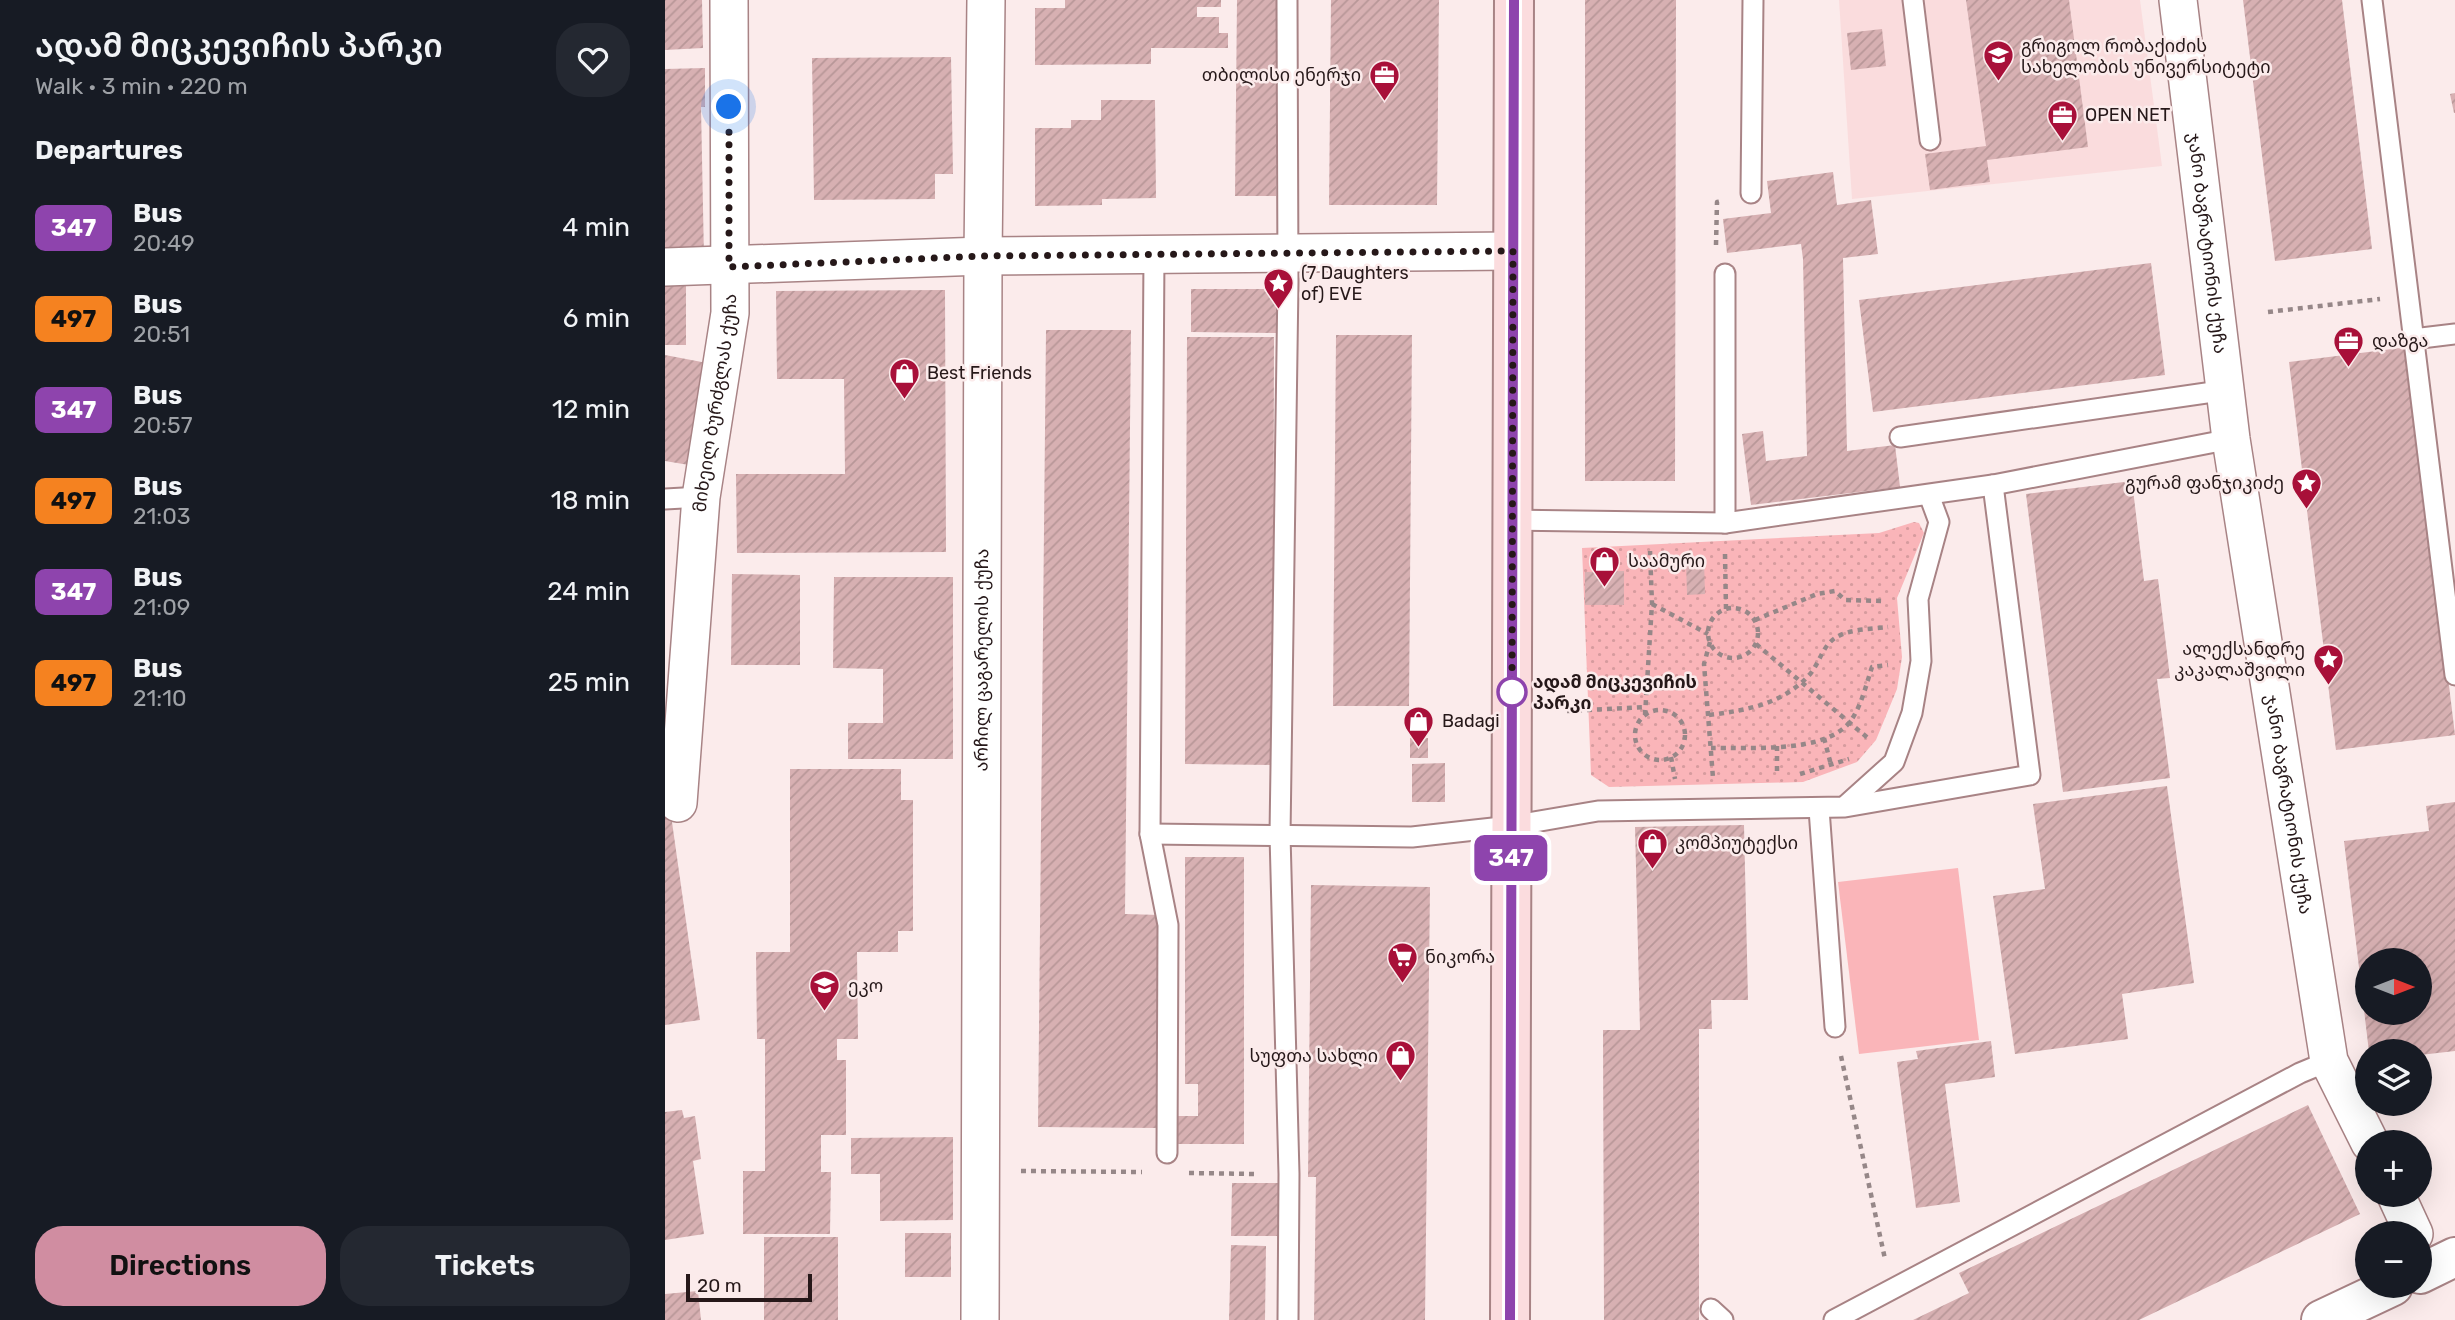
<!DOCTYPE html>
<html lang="en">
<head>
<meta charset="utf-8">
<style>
	:root { --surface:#171b24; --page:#242831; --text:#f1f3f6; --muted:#9ea1a6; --accent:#d08da1 }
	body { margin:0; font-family:Rubik,"Noto Sans Georgian",sans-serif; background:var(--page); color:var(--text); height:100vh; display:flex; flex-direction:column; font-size:26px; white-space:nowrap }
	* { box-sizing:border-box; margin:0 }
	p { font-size:23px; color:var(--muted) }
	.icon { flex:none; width:38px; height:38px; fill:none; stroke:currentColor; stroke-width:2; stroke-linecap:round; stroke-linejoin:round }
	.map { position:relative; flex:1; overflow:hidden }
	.side { display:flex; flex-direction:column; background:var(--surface); width:665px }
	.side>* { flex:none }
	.badge { padding:0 14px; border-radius:10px; font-size:24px; line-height:46px }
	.needle { width:46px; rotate:90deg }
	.buttons { position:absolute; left:1690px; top:948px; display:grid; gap:14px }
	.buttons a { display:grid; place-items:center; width:77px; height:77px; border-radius:50%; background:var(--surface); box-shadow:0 7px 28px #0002; font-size:35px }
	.scale { position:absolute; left:21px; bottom:18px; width:126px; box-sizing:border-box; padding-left:7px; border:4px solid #261819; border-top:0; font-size:19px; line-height:24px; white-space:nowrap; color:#261819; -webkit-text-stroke:5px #fbebeb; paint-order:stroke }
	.you { position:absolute; width:35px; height:35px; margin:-18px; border:5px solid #fff; border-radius:50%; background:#1a73e8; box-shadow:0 0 0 10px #1a73e833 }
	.map>.badge { position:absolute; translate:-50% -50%; box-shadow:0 0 0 4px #fff }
	h2 { padding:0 35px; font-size:26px; line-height:63px }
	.round { display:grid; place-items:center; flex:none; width:74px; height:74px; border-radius:28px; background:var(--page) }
	.overview { display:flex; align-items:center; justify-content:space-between; height:119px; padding:0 35px }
	h1 { font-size:33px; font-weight:600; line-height:52px }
	.action { display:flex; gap:14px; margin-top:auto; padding:14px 35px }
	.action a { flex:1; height:80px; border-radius:28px; background:var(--accent); color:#111; font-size:28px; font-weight:600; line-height:80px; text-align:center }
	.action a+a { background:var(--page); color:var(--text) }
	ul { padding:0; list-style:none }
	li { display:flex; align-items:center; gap:21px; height:91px; padding:0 35px }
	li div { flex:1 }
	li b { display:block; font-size:26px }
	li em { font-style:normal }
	li .badge { min-width:77px; font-weight:700; text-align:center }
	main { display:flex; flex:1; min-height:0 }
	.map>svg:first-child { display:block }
</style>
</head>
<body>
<main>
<section class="side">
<div class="overview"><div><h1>ადამ მიცკევიჩის პარკი</h1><p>Walk · 3 min · 220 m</p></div><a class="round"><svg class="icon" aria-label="heart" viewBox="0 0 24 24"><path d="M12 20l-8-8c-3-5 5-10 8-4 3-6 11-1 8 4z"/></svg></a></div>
<h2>Departures</h2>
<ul>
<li><span class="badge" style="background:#8e44ad;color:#fff">347</span><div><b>Bus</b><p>20:49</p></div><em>4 min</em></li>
<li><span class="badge" style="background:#f58220;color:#111">497</span><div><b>Bus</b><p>20:51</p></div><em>6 min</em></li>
<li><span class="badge" style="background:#8e44ad;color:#fff">347</span><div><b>Bus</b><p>20:57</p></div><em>12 min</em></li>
<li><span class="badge" style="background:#f58220;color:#111">497</span><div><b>Bus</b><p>21:03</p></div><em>18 min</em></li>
<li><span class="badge" style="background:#8e44ad;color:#fff">347</span><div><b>Bus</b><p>21:09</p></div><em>24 min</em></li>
<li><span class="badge" style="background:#f58220;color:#111">497</span><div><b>Bus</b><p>21:10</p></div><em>25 min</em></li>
</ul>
<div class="action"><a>Directions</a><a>Tickets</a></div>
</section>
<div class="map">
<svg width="1790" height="1320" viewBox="0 0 1790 1320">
	<defs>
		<pattern id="park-dots" width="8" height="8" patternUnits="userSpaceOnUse" patternTransform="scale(1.75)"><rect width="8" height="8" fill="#fab5b9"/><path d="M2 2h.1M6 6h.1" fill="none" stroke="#d69b9e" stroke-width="1.8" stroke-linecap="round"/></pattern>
		<pattern id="building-hatch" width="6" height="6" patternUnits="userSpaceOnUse" patternTransform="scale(1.75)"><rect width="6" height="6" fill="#d7b0b2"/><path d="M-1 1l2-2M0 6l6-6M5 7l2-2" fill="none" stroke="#b89798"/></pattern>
	</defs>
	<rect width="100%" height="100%" fill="#fbebeb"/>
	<polygon fill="#fadcdd" points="1174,0 1475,0 1497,166 1187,199"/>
	<polygon fill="#fab5b9" points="1293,868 1314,1040 1194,1054 1173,882"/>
	<polygon fill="url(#park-dots)" points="1249,522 1254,523 1259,533 1232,598 1237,657 1232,689 1211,740 1192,762 1138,782 944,787 926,775 917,548 1214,533"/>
	<g fill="url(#building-hatch)" fill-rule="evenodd">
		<polygon points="0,0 37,0 38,48 0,50"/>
		<polygon points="400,0 556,0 556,7 532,7 532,17 554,17 554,33 563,33 563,48 486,48 486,64 370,65 370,8 400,8"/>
		<polygon points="572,0 613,0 611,196 570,196"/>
		<polygon points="666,0 774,0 772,205 664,205"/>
		<polygon points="920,0 1011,0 1010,481 920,481"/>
		<polygon points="1301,0 1404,0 1423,147 1322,160 1325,182 1265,190 1260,154 1321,146"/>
		<polygon points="1578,0 1677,0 1707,249 1610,261"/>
		<polygon points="1217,29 1221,66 1186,70 1182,33"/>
		<polygon points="286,57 288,174 270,174 270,199 149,200 147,58"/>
		<polygon points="40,68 40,107 36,107 39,258 0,259 0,69"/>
		<polygon points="1790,93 1790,113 1789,113 1785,94"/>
		<polygon points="436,100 490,100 491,198 437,199 437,205 370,206 370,128 406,128 406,120 436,120"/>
		<polygon points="1168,172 1172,205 1206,200 1213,254 1178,258 1182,451 1230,445 1235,487 1086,505 1077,434 1098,431 1101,461 1142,456 1138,259 1136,244 1062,253 1058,219 1106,213 1102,181"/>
		<polygon points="1486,263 1500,375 1208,412 1194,300"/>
		<rect x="0" y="286" width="21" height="59"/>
		<polygon points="526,289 614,289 613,333 526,332"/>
		<polygon points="280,290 281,552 72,553 71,474 180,474 179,379 112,379 111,291"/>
		<polygon points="381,330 466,330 460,914 495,915 493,1128 373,1127"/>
		<polygon points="671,335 747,335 744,706 668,706"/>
		<polygon points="522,337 609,337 608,765 520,764"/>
		<polygon points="1743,347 1790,735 1671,750 1624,362"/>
		<polygon points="0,355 42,363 24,465 0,461"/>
		<polygon points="1467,481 1479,581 1493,579 1505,678 1492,679 1505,778 1398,792 1361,494"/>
		<polygon points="1039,560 1040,594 1022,595 1021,561"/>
		<polygon points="959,571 959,605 920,605 920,572"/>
		<polygon points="67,574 135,575 135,665 66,665"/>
		<polygon points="169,577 288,577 288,759 183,759 183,723 218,723 218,669 168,668"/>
		<rect x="745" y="738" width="18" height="20"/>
		<polygon points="780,763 780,802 747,802 747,764"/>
		<polygon points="125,769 236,769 236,800 248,800 248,931 233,931 233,952 192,952 193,1039 172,1039 172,1060 181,1060 181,1135 156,1135 156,1172 166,1172 165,1234 78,1234 78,1171 100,1171 100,1039 92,1039 91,952 125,952"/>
		<polygon points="1502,786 1529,983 1457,994 1463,1039 1350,1054 1328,896 1380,889 1368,804"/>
		<path d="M1790,802V1051L1755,1055V1052H1704L1679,841L1764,831L1761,806ZM1703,961H1755V1013H1703Z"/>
		<polygon points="0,815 6,815 35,1020 0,1025"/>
		<polygon points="1079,825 1083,1000 1046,1000 1047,1029 1034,1029 1034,1320 939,1320 938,1030 975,1030 970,827"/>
		<polygon points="520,857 579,857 579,1144 509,1144 509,1116 533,1116 533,1084 520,1084"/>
		<polygon points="646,885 765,887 760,1320 649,1320 651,1177 643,1177"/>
		<polygon points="1326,1041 1330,1077 1280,1084 1295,1202 1251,1208 1232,1062 1253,1059 1251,1051"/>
		<polygon points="1643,1105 1695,1214 1474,1320 1248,1320 1304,1293 1294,1273"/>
		<polygon points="17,1110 19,1118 30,1116 36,1159 28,1161 39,1234 0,1240 0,1112"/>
		<polygon points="288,1137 288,1220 215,1221 215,1174 186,1174 186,1138"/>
		<polygon points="567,1183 619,1183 619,1236 566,1236"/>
		<rect x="240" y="1233" width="46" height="44"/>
		<rect x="99" y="1237" width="74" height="83"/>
		<polygon points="566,1245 601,1246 600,1320 564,1320"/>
		<polygon points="33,1291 36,1320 0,1320 0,1294"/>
	</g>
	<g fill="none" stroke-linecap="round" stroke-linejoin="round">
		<defs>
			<g id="service">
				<polyline points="622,0 623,282 615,835 624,1174 623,1320"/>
				<polyline points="1248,0 1265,140"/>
				<polyline points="1707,0 1790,675"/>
				<polyline points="1086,193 1088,0"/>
				<polyline points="489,255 485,834 503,925 502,1153"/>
				<polyline points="1748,339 1790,334"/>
				<polyline points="1235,437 1562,390"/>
				<polyline points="0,499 36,497"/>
				<polyline points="847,520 1060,523 1328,485 1566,439"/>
				<polyline points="1060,523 1060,274"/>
				<polyline points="1180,806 1229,762 1247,713 1256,661 1253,599 1274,522 1264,495"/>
				<polyline points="1154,809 1170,1027"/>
				<polyline points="485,834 747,837 846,826 933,811 1180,807 1365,775 1328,485"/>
				<polyline points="1046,1309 1058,1320"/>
				<polyline points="1169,1320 1635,1073 1664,1061"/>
			</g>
			<g id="minor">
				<path id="s1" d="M1513,0L1566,439L1664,1061L1705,1143"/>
				<polyline points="0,267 318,256 848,251"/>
				<path id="s2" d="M13,803L36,497L65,313L64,0"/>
				<polyline points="1731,1195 1749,1234"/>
				<path id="s3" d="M315,1320L318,256L321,0"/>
			</g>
			<g id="tertiary">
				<polyline points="1755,1274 1790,1257"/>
				<polyline points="1656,1320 1728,1286"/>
			</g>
			<polyline id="secondary" points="845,1320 849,0"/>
		</defs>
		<use href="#service" stroke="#a88385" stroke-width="23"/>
		<use href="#minor" stroke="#a88385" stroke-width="40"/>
		<use href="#tertiary" stroke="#a88385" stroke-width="42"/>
		<use href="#secondary" stroke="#a88385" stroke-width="42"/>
		<g stroke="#968788" stroke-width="4.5" stroke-dasharray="5 5" stroke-linecap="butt">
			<polyline points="1051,245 1052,202 1057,201"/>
			<polyline points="1603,312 1715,299"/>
			<polyline points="1060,554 1061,609"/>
			<polyline points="987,604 1043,634"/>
			<circle cx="1068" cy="633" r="25"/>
			<polyline points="1090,620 1152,594 1170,591 1180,600 1221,601"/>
			<polyline points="1045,642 1039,664 1048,778 1050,778"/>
			<polyline points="1091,644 1204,739"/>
			<circle cx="995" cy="735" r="25"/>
			<polyline points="902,711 980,707"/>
			<polyline points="980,715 987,604 985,551"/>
			<path d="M1044,715C1083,710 1119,704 1146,673C1155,661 1158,646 1170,638C1183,629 1207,629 1223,627"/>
			<polyline points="1159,738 1166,765"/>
			<polyline points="1112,746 1112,775"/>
			<path d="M1046,748C1084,747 1157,754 1184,723C1196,708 1201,685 1207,667L1223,665"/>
			<polyline points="1006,757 1010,779"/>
			<polyline points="1135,774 1184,759"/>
			<polyline points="1176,1056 1220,1259"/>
			<polyline points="356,1171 477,1172"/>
			<polyline points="524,1173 592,1174"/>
		</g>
		<use href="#service" stroke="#fff" stroke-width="19"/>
		<use href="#minor" stroke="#fff" stroke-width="37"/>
		<use href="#tertiary" stroke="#fff" stroke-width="38"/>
		<use href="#secondary" stroke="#fbdcde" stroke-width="38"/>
	</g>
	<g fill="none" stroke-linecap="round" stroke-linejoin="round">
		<defs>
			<polyline id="line" points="845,1320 849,0"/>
		</defs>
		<use href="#line" stroke="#fff" stroke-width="16"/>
		<use href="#line" stroke="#8e44ad" stroke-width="10"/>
		<polyline stroke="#261819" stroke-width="7" stroke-dasharray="0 12.6" points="64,107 64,267 318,256 848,251 847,696 847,692"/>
	</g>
	<defs>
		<symbol id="university-pin" viewBox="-11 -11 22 30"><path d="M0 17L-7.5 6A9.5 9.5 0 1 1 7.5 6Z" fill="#a81039" stroke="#fbebeb"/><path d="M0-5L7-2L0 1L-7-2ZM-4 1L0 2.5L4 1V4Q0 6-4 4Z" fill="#fff"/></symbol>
		<symbol id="office-pin" viewBox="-11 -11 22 30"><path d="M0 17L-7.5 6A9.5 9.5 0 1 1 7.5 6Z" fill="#a81039" stroke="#fbebeb"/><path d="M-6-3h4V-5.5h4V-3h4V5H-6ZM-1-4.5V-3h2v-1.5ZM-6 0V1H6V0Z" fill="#fff"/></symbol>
		<symbol id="sight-pin" viewBox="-11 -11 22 30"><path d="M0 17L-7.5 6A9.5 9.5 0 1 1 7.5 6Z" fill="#a81039" stroke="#fbebeb"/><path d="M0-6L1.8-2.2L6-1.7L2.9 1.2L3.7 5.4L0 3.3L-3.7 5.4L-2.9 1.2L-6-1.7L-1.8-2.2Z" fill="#fff"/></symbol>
		<symbol id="shop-pin" viewBox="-11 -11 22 30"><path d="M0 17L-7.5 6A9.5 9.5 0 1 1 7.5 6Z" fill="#a81039" stroke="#fbebeb"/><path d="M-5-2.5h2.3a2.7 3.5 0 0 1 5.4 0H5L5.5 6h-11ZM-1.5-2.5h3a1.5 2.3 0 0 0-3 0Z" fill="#fff"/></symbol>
		<symbol id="supermarket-pin" viewBox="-11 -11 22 30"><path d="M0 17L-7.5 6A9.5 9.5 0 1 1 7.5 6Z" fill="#a81039" stroke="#fbebeb"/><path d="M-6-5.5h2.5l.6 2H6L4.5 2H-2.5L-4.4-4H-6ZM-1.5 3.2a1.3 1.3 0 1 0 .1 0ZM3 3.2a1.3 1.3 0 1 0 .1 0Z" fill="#fff"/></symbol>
		<symbol id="school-pin" viewBox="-11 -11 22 30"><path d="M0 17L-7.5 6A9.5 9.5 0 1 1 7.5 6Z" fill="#a81039" stroke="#fbebeb"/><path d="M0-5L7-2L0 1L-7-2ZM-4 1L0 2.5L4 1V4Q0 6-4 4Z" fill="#fff"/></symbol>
	</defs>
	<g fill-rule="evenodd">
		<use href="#university-pin" x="1316" y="38" width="35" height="47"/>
		<use href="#office-pin" x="702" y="58" width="35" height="47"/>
		<use href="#office-pin" x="1380" y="98" width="35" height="47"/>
		<use href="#sight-pin" x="596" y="266" width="35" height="47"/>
		<use href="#office-pin" x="1666" y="324" width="35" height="47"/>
		<use href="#shop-pin" x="222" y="356" width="35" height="47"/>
		<use href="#sight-pin" x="1624" y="466" width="35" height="47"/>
		<use href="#shop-pin" x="922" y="544" width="35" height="47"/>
		<use href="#sight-pin" x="1646" y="642" width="35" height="47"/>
		<use href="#shop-pin" x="736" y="704" width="35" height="47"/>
		<use href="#shop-pin" x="970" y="826" width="35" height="47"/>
		<use href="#supermarket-pin" x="720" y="940" width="35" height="47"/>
		<use href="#school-pin" x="142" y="968" width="35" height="47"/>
		<use href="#shop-pin" x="718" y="1038" width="35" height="47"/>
	</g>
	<circle fill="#fff" stroke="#8e44ad" stroke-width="3.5" cx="847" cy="692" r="14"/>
	<g text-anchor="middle" stroke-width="5" stroke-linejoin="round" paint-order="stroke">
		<g font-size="18" fill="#261819" stroke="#fbebeb" text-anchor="start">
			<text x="1356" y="52">გრიგოლ რობაქიძის<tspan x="1356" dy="21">სახელობის უნივერსიტეტი</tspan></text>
			<text x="696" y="81" text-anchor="end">თბილისი ენერჯი</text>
			<text x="1420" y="121">OPEN NET</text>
			<text x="636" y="279">(7 Daughters<tspan x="636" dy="21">of) EVE</tspan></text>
			<text x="1707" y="347">დაზგა</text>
			<text x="262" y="379">Best Friends</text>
			<text x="1619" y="489" text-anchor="end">გურამ ფანჯიკიძე</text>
			<text x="963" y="567">საამური</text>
			<text x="1640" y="655" text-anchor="end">ალექსანდრე<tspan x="1640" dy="21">კაკალაშვილი</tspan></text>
			<text x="777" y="727">Badagi</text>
			<text x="1010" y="849">კომპიუტექსი</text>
			<text x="760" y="963">ნიკორა</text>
			<text x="183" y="992">ეკო</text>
			<text x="713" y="1062" text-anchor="end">სუფთა სახლი</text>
		</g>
		<g font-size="18" fill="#261819" stroke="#fbebeb">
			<text dy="6" stroke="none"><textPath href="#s1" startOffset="245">ჯანო ბაგრატიონის ქუჩა</textPath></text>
			<text dy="6" stroke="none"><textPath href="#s2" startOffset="402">მიხეილ ბურძგლას ქუჩა</textPath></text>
			<text dy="6" stroke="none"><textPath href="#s3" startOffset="660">არჩილ ცაგარელის ქუჩა</textPath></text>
			<text dy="6" stroke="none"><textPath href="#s1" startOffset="812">ჯანო ბაგრატიონის ქუჩა</textPath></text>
		</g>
		<g font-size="18" font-weight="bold" fill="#261819" stroke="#fbebeb" text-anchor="start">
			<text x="868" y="688">ადამ მიცკევიჩის<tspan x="868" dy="21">პარკი</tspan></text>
		</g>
	</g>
</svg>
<div class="buttons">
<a><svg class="needle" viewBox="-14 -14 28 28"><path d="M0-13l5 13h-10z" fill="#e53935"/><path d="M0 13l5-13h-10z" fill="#9ea1a6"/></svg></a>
<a><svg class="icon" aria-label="layers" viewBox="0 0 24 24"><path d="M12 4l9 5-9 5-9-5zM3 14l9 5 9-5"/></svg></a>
<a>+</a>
<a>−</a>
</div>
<div class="scale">20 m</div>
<div class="you" style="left:64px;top:107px"></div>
<b class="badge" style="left:846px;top:858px;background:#8e44ad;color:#fff">347</b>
</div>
</main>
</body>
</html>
